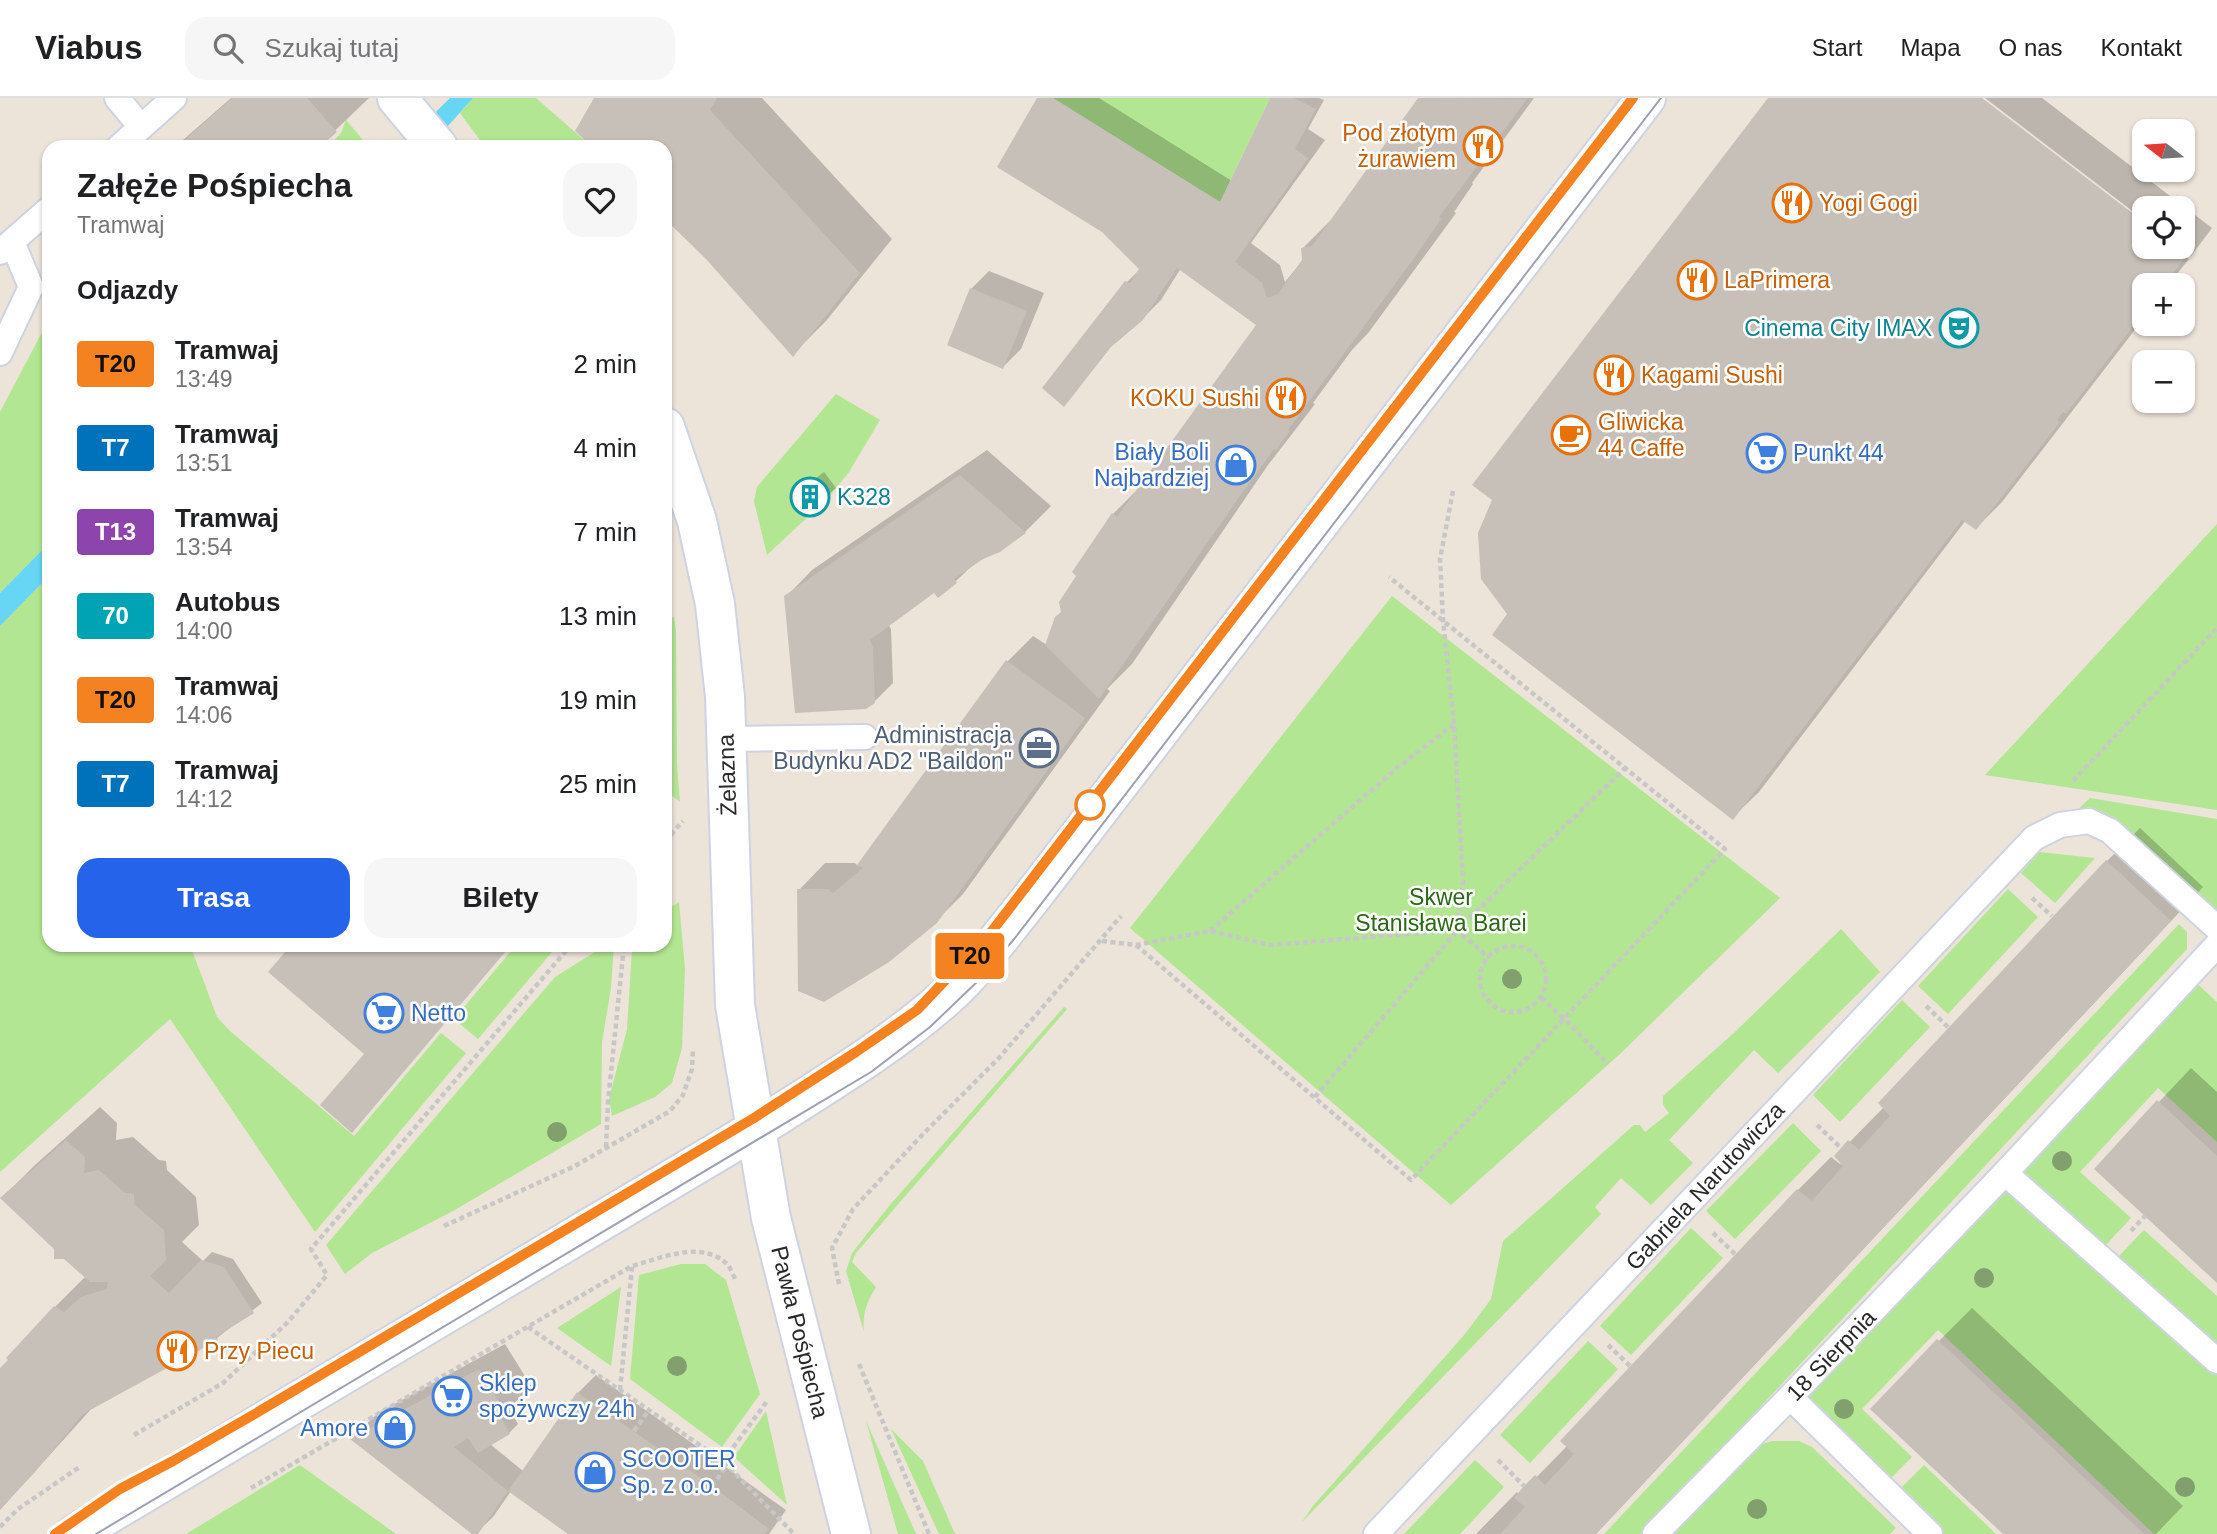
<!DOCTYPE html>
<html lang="pl">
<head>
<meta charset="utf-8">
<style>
	:root { --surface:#fff; --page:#f6f6f6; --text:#202124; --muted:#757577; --line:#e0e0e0; --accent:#2563eb }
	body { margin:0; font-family:Arial,sans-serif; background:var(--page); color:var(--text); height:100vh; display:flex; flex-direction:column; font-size:26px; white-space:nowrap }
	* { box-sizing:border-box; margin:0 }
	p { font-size:23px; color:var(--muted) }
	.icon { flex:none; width:38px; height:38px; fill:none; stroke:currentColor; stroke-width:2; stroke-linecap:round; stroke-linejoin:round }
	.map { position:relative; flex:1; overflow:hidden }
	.details { position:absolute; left:42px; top:42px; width:630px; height:812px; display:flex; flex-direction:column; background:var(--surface); border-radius:21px; box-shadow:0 2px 5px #0004 }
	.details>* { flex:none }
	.badge { padding:0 14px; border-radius:5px; font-size:24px; line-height:46px }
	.needle { width:46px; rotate:287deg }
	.tools { position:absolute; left:2132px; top:21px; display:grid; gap:14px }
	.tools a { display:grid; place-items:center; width:63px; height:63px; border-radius:14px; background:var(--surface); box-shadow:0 2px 5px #0004; font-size:35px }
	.map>.badge { position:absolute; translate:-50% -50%; box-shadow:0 0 0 4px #fff }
	h2 { padding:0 35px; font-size:26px; line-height:63px }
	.round { display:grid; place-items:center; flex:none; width:74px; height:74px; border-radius:21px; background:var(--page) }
	.overview { display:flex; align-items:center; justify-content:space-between; height:119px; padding:0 35px }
	h1 { font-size:33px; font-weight:600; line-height:52px }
	.primary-button { display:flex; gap:14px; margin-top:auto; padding:14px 35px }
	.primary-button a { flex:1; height:80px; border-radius:21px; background:var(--accent); color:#fff; font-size:28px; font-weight:600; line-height:80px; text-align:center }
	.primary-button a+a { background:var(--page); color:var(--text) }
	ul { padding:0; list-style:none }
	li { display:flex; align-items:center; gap:21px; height:84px; padding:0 35px }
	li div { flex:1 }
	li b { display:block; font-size:26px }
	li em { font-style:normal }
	li .badge { min-width:77px; font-weight:700; text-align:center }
	header { display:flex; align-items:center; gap:42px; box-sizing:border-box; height:98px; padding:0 35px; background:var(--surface); border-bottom:2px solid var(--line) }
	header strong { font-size:33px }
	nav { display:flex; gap:38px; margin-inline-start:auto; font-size:24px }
	.search { width:490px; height:63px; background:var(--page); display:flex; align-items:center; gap:18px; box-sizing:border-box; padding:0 24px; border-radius:21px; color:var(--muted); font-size:26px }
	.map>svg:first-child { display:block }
</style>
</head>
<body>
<header>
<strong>Viabus</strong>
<div class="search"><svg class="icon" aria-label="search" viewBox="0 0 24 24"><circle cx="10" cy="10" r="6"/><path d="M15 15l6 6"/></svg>Szukaj tutaj</div>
<nav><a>Start</a><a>Mapa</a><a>O nas</a><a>Kontakt</a></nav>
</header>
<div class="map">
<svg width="2217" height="1436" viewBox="0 0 2217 1436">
	<rect width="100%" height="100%" fill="#ece3d9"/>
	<g fill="#b3e692">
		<polygon points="473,0 536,0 592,49 485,49 460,15"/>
		<polygon points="1053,0 1270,0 1220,104"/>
		<polygon points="346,22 369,49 328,49 341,35"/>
		<polygon points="49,221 49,445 0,495 0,314"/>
		<polygon points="836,296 880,322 849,374 828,400 767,457 754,403 757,389"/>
		<polygon points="2217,426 2217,712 1985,677"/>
		<polygon points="49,478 49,847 190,847 217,919 230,933 354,1038 441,935 466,955 315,1134 170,921 0,1074 0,528"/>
		<polygon points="1392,498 1780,800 1620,956 1451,1107 1130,830"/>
		<polygon points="665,514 674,520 676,532 677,667 680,704 665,692"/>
		<polygon points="2090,700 2217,721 2217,817 2071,718"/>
		<polygon points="2039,754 2095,760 2055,805 2021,775"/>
		<polygon points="2008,791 2038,819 1948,916 1918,888"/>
		<polygon points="679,804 685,871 682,950 672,985 655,999 612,1018 609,1001 627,931 632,852 634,847 665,847 665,813"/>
		<polygon points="2179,826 2187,834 2187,851 1642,1436 1604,1436"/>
		<polygon points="1841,831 1880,874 1778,975 1754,952 1669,1042 1693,1065 1651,1107 1621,1080 1595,1109 1601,1116 1302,1424 1313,1408 1465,1236 1491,1201 1503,1143 1634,1027 1640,1027 1645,1034 1669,1015 1663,1007 1663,998 1736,933"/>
		<polygon points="516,847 558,847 478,941 454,921"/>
		<polygon points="606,847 614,847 611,890 602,944 601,1026 453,1113 372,1155 345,1176 326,1147 555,879"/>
		<polygon points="2194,883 2217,904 2217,1044 2158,990 2080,1074 2131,1120 2103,1150 2015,1075"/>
		<polygon points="1902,902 1930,929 1840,1024 1813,997"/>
		<path d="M1064,909L1067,911L856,1155L852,1164L876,1189C867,1204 862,1216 864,1234L846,1173L852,1155L889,1108Z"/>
		<polygon points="1793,1025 1821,1053 1735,1141 1706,1113"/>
		<polygon points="2006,1087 2217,1274 2217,1436 2154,1436 1938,1232 1862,1311 1912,1359 1886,1385 1803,1303"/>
		<polygon points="1691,1130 1723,1160 1631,1257 1600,1228"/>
		<polygon points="2144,1132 2217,1198 2217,1247 2116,1161"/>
		<polygon points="681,1166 705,1166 726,1182 760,1296 722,1349 630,1281 639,1177"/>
		<polygon points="621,1189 611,1268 557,1230"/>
		<polygon points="1588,1243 1618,1271 1530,1365 1500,1337"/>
		<polygon points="766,1313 787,1407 734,1359"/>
		<polygon points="866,1323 916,1436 898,1436"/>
		<polygon points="891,1331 923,1363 955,1436 939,1436"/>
		<polygon points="1772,1343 1799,1343 1812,1349 1896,1430 1890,1436 1673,1436 1760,1347"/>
		<polygon points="1475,1362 1504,1389 1460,1436 1404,1436"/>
		<polygon points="300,1367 396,1436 186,1436"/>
		<polygon points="1924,1367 1996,1436 1939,1436 1896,1395"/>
	</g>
	<g fill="#66d6f4">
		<polygon points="450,0 473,0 429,49 400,49"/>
		<polygon points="49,445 49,478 0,528 0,495"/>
	</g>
	<g fill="#0003">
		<polygon points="231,0 369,0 318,49 175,49"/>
		<polygon points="596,0 762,0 892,141 826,223 793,256 707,160 665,119 665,49 594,49"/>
		<polygon points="1039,0 1099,0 1232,83 1271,0 1319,0 1324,2 1308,31 1325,42 1251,145 1280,167 1285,184 1303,162 1303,150 1333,120 1420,0 1534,0 1472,85 1473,86 1454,114 1456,115 1369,234 1352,252 1313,305 1315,306 1309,314 1268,367 1132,566 1107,591 1110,593 963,796 936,823 799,792 825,765 855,765 858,768 1007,564 1033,538 1047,547 1078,478 1074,474 1113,416 1145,384 1258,227 1181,170 1161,202 1142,221 1127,184 1141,170"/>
		<polygon points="1770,0 1979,0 2144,149 2173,149 2189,161 2168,187 2144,187 2144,220 2002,404 1976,430 1966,422 1759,694 1732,720 1510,516"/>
		<polygon points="1985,0 2042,0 2212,130 2191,158 2179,149 2182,149 2182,110 2144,110 2144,122"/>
		<polygon points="989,173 1044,195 1021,251 1003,269 949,246 971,191"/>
		<polygon points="987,352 1051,408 1025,434 999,453 975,465 956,483 934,493 888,526 891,531 893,585 874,604 786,499 812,472"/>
		<polygon points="824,374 836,390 807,415 803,390"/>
		<polygon points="2140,730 2203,789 1596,1436 1476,1436 1517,1394 1519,1397 1567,1348 1798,1092 1831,1059 1840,1066 1842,1064 1836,1058 1884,1009 2107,763"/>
		<polygon points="2191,970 2217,994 2217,1183 2096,1071"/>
		<polygon points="100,1009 117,1025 116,1042 133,1039 159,1062 166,1063 167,1072 196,1099 199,1127 182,1144 203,1163 212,1154 233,1161 262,1205 217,1240 93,1309 0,1412 0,1273 55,1209 86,1178 2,1100 35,1067"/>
		<polygon points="1972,1210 2183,1408 2156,1436 2006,1436 1939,1243"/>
		<polygon points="505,1246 531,1288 509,1311 518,1326 509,1335 490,1346 523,1373 578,1295 596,1277 786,1412 769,1436 571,1436 511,1393 493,1419 475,1436 352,1340 378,1315"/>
	</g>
	<g fill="#c7c0b9">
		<polygon points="232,0 307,0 337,34 320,49 177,49"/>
		<polygon points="594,0 717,0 710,12 860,175 793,259 706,161 665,121 665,49 592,49 575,33"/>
		<polygon points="1037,0 1053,0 1220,104 1270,0 1294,0 1316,11 1295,51 1308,60 1235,164 1262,185 1267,200 1278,196 1302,162 1301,150 1312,148 1418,0 1527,1 1439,119 1441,121 1414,160 1288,332 1290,333 1283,342 1276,352 1274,351 1237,402 1099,601 1045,547 1055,519 1061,514 1059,504 1076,478 1072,474 1112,415 1117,419 1256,227 1177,170 1143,222 1111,249 1064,309 1042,290 1125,183 1130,185 1139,171 1102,134 997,69"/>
		<polygon points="1768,0 1982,0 2144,124 2144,149 2176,149 2187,157 2164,187 2144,187 2144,214 2066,316 2063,314 2057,322 2060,324 1976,432 1962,422 1733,722 1492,537 1507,516 1481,481 1478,435 1492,402 1472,387"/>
		<polygon points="970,190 1027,213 1003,271 947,247"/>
		<polygon points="960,377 1026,435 1000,454 983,461 954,481 957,485 938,500 934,495 870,542 873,550 875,605 866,611 795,615 784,498"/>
		<polygon points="814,381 828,400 807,417 792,398"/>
		<polygon points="1006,562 1085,620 937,825 889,864 824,904 798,893 797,791 828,791 833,795 863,770 857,767"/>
		<polygon points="2106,762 2171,823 1596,1436 1500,1436 1525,1409 1514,1400 1524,1388 1535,1377 1545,1387 1574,1356 1560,1343 1797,1091 1812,1103 1843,1068 1834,1058 1848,1042 1859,1052 1890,1018 1878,1005"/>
		<polygon points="291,847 511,847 352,1035 320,1007 364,956 268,874"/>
		<polygon points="2157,1002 2217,1058 2217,1185 2094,1071"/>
		<polygon points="66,1042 85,1059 84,1075 99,1072 125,1095 134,1096 134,1106 164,1132 166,1162 150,1178 169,1195 201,1162 224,1169 254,1215 216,1239 218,1242 83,1316 35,1374 0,1411 0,1270 8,1262 6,1260 54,1208 64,1214 81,1199 107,1191 108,1184 90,1184 64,1161 54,1161 54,1151 0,1100"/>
		<polygon points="1937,1241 2040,1338 2144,1436 2003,1436 1870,1311"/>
		<polygon points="479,1271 506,1316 501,1320 510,1336 478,1355 468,1340 454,1349 508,1393 577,1294 712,1388 769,1431 765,1436 568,1436 508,1393 478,1436 472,1436 350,1341"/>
	</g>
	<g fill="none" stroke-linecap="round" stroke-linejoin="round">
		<defs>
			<g id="service">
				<polyline points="117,0 141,29"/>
				<polyline points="119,49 174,0"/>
				<polyline points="0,154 49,111"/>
				<polyline points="0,255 31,189 12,144"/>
				<polyline points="726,641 865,639"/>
				<polyline points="2005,1075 2217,847"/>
				<polyline points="1790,1299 1930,1436"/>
				<polyline points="1376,1436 2034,740 2060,727 2089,723 2110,733 2217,830"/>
				<polyline points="1655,1436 1790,1299 2005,1075 2217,1263"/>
			</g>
			<polyline id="minor" points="756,1031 771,1120 851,1436"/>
			<g id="tertiary">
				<polyline points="397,0 438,49"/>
				<polyline points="665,329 697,423 715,506 725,599 735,907 756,1031"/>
				<path d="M75,1436L756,1031C820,990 887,951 945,900C977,872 1002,836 1029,803L1646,0"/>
			</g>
		</defs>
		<use href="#service" stroke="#ced3e2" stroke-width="28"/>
		<use href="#minor" stroke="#ced3e2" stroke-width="42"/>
		<use href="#tertiary" stroke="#ced3e2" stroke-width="42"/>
		<g stroke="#c7c7c7" stroke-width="4.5" stroke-dasharray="5 3.5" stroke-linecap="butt">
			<polyline points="1453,393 1440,461 1443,522 1454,626 1463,784 1457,832 1625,670"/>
			<polyline points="2073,683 2217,530"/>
			<polyline points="665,743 683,723"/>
			<polyline points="2032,800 2052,818"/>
			<polyline points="1210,833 1397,670 1453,627"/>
			<polyline points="1102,843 1136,847 1210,833 1270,847 1457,832 1489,860"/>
			<polyline points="1136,847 1411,1082 1725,751 1389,479"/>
			<circle cx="1513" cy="881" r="33"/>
			<polyline points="1541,900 1565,921 1608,966"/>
			<polyline points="1926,908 1948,929"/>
			<polyline points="1315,999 1457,833"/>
			<polyline points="1817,1027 1841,1050"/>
			<polyline points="606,1049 608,1004 624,847"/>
			<polyline points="444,1128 575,1068 670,1013 683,997 692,971 693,951"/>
			<polyline points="2131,1133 2145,1118"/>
			<polyline points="1713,1135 1735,1156"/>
			<polyline points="839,1186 832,1150 853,1111 923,1036 999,960 1121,818"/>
			<polyline points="528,1229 723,1363 794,1436"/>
			<polyline points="1608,1247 1630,1268"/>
			<polyline points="859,1266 929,1436"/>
			<polyline points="620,1292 632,1169"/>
			<polyline points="634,1333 649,1312"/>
			<polyline points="134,1337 223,1285 288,1224 327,1177 311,1151 571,847"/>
			<polyline points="1498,1362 1524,1388"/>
			<polyline points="723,1363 768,1302"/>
			<polyline points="712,1388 727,1367"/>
			<path d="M251,1390L632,1168C661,1160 703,1141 728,1167C731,1171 733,1178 736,1182"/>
			<polyline points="0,1429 18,1411 81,1368"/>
		</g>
		<use href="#service" stroke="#fff" stroke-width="24"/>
		<use href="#minor" stroke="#fff" stroke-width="38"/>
		<use href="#tertiary" stroke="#fff" stroke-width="38"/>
		<g stroke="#9ca1b4" stroke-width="2">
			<polyline points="55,1436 120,1391 253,1317 754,1020 857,954 917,912 992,833 1633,0"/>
			<polyline points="96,1436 871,974 930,929 979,882 1015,840 1661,0"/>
		</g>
	</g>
	<g fill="#829f6e">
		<circle cx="1512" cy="881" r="10"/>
		<circle cx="557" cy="1034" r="10"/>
		<circle cx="2062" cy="1063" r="10"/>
		<circle cx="1984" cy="1180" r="10"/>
		<circle cx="677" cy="1268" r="10"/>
		<circle cx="1844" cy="1311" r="10"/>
		<circle cx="2185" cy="1389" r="10"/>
		<circle cx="1757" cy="1411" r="10"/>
	</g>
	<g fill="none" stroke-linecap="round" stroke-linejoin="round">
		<defs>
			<polyline id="line" points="55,1436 120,1391 173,1363 253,1317 754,1020 856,954 917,912 992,833 1633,0"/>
		</defs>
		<use href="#line" stroke="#fff" stroke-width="16"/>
		<use href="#line" stroke="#f58220" stroke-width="10"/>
	</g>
	<defs>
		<symbol id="restaurant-ring" viewBox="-11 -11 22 22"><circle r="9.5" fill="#fff" stroke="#e8710a" stroke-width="1.5"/><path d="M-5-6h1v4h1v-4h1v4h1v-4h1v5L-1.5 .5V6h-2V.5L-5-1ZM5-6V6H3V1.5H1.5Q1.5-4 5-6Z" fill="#e8710a"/></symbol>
		<symbol id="theatre-ring" viewBox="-11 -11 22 22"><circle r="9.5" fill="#fff" stroke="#0f9aa8" stroke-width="1.5"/><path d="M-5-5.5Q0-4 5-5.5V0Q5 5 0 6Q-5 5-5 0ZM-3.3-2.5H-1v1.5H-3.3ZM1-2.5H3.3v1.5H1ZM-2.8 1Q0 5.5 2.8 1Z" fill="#0f9aa8"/></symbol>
		<symbol id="cafe-ring" viewBox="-11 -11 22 22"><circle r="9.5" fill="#fff" stroke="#e8710a" stroke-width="1.5"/><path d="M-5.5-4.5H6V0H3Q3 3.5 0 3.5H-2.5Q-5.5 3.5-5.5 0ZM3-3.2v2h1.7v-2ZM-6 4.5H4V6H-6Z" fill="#e8710a"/></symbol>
		<symbol id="supermarket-ring" viewBox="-11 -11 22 22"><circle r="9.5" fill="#fff" stroke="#3f7fe0" stroke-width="1.5"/><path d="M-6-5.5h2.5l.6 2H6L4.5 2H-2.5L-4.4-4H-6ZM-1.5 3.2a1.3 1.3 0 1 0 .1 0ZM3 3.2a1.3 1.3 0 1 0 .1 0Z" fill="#3f7fe0"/></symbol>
		<symbol id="shop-ring" viewBox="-11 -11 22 22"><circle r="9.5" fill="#fff" stroke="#3f7fe0" stroke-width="1.5"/><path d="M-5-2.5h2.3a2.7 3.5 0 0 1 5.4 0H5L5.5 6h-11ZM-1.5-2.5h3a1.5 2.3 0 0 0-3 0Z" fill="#3f7fe0"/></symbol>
		<symbol id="building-ring" viewBox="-11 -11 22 22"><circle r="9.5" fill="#fff" stroke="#0f9aa8" stroke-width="1.5"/><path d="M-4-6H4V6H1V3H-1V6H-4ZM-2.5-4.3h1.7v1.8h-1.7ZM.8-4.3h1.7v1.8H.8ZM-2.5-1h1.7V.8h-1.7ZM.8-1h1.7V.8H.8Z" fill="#0f9aa8"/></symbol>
		<symbol id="office-ring" viewBox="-11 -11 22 22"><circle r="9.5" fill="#fff" stroke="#5c6f8a" stroke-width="1.5"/><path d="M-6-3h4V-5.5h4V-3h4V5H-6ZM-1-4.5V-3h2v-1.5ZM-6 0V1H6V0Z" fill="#5c6f8a"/></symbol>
	</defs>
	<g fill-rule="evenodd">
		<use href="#restaurant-ring" x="1461" y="26" width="44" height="44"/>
		<use href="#restaurant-ring" x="1770" y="83" width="44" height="44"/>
		<use href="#restaurant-ring" x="1675" y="160" width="44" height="44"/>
		<use href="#theatre-ring" x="1937" y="208" width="44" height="44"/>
		<use href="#restaurant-ring" x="1592" y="255" width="44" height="44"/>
		<use href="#restaurant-ring" x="1264" y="278" width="44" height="44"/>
		<use href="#cafe-ring" x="1549" y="315" width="44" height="44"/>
		<use href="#supermarket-ring" x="1744" y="333" width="44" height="44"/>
		<use href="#shop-ring" x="1214" y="345" width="44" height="44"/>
		<use href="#building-ring" x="788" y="377" width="44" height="44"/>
		<use href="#office-ring" x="1017" y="628" width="44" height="44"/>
		<use href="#supermarket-ring" x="362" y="893" width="44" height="44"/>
		<use href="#restaurant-ring" x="155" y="1231" width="44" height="44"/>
		<use href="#supermarket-ring" x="430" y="1276" width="44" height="44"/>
		<use href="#shop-ring" x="373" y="1308" width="44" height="44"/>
		<use href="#shop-ring" x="573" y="1352" width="44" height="44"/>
	</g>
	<circle fill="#fff" stroke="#f58220" stroke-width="3.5" cx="1090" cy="707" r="14"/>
	<g text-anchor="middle" stroke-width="5" stroke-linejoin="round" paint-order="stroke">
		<g font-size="23" fill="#c56008" stroke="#fff" text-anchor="start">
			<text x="1456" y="43" text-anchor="end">Pod złotym<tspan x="1456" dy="26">żurawiem</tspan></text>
			<text x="1819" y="113">Yogi Gogi</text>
			<text x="1724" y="190">LaPrimera</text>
			<text x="1641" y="285">Kagami Sushi</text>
			<text x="1259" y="308" text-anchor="end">KOKU Sushi</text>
			<text x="1598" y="332">Gliwicka<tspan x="1598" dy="26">44 Caffe</tspan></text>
			<text x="204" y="1261">Przy Piecu</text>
		</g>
		<g font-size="23" fill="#0d838f" stroke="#fff" text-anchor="end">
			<text x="1932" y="238">Cinema City IMAX</text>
			<text x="837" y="407" text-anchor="start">K328</text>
		</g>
		<g font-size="23" fill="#366cbe" stroke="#fff" text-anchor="start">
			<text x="1209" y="362" text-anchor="end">Biały Boli<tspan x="1209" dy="26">Najbardziej</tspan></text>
			<text x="1793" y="363">Punkt 44</text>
			<text x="411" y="923">Netto</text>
			<text x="479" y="1293">Sklep<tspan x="479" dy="26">spożywczy 24h</tspan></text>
			<text x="368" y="1338" text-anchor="end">Amore</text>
			<text x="622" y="1369">SCOOTER<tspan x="622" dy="26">Sp. z o.o.</tspan></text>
		</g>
		<g font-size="23" fill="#4e5e75" stroke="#fff" text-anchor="end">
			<text x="1012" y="645">Administracja<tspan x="1012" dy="26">Budynku AD2 "Baildon"</tspan></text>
		</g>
		<g font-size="23" fill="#282828" stroke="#fff">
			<text transform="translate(727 677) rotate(-92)" y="8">Żelazna</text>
			<text transform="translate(1705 1088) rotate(-47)" y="8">Gabriela Narutowicza</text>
			<text transform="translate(800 1234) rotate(76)" y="8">Pawła Pośpiecha</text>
			<text transform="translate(1831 1257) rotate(-46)" y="8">18 Sierpnia</text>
		</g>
		<g font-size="23" fill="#2b6816" stroke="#fff">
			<text x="1441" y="807">Skwer<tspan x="1441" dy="26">Stanisława Barei</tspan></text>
		</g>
	</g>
</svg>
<div class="tools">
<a><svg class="needle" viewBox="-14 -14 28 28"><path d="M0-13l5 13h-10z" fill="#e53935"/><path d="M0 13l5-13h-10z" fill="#757577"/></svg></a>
<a><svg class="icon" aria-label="locate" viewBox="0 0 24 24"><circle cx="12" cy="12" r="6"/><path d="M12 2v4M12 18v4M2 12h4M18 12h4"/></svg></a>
<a>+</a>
<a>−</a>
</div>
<b class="badge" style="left:970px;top:858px;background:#f58220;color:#111">T20</b>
<section class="details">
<div class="overview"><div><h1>Załęże Pośpiecha</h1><p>Tramwaj</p></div><a class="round"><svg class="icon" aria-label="heart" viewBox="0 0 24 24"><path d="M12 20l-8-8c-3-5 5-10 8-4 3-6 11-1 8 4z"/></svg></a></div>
<h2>Odjazdy</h2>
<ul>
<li><span class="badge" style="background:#f58220;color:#111">T20</span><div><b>Tramwaj</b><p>13:49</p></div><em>2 min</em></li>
<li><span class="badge" style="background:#0072bc;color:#fff">T7</span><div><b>Tramwaj</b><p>13:51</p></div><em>4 min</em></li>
<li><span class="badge" style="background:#8e44ad;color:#fff">T13</span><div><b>Tramwaj</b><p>13:54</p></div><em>7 min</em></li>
<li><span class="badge" style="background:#00a3b4;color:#fff">70</span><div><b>Autobus</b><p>14:00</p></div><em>13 min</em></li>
<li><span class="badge" style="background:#f58220;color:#111">T20</span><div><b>Tramwaj</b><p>14:06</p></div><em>19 min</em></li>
<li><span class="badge" style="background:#0072bc;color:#fff">T7</span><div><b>Tramwaj</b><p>14:12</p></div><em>25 min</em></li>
</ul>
<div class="primary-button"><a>Trasa</a><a>Bilety</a></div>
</section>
</div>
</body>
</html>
